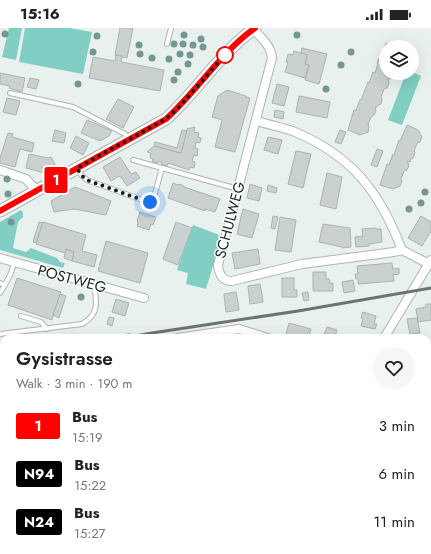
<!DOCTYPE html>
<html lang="en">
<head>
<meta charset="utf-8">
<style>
	:root { --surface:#fff; --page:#f6f6f6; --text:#222; --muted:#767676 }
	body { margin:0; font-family:Jost,sans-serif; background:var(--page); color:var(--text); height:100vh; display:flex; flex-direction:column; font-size:15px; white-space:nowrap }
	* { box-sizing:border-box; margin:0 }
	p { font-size:13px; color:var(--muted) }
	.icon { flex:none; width:22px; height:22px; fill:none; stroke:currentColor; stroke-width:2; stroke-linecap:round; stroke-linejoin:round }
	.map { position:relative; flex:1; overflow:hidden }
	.details { position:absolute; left:0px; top:306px; width:431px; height:220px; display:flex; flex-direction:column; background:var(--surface); border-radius:12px 12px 0 0; box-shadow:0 4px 16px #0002 }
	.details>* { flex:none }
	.badge { padding:0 8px; border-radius:3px; font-size:14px; line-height:26px }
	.tools { position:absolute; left:379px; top:12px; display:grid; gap:8px }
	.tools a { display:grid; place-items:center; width:40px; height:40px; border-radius:50%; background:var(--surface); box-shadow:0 4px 16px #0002; font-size:20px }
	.you { position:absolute; width:20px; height:20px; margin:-10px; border:3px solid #fff; border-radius:50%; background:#1a73e8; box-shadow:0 0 0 6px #1a73e833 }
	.map>.badge { position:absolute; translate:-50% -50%; box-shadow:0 0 0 2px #fff }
	.round { display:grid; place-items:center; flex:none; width:42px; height:42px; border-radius:21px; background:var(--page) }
	.summary { display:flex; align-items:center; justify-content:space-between; height:68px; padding:0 16px }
	h1 { font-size:19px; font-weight:600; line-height:30px }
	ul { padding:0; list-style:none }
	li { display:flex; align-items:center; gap:12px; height:48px; padding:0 16px }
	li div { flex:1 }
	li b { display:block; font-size:15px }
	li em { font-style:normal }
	li .badge { min-width:44px; font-weight:700; text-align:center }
	.status { display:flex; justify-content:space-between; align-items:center; height:28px; padding:0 20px; background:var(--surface); direction:ltr }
	.status svg { height:11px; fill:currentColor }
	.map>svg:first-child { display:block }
</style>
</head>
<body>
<div class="status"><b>15:16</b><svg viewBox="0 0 49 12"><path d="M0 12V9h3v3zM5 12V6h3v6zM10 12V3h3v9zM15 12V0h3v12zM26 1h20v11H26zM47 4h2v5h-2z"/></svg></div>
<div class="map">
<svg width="431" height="526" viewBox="0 0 431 526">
	<rect width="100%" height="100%" fill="#e9f1ef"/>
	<g fill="#81cec4">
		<polygon points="9,0 22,0 16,32 2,29"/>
		<polygon points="25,0 70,0 92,4 83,46 19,34"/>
		<polygon points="412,44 421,48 402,97 388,92 406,45"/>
		<polygon points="21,182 23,185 23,189 18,194 13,220 26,224 31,220 57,230 60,234 65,235 63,240 0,222 0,194"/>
		<polygon points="193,197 222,208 206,261 186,256 188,245 177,242"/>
	</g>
	<g fill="#cad1d0" stroke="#abb3b1">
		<polygon points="120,0 133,0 127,30 115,27"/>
		<polygon points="386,15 397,19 386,19 386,45 395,45 394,48 390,51 388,51 389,55 387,60 384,61 381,69 382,71 381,76 378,77 377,79 375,79 376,83 374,87 371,89 368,96 369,99 368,104 360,107 348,102 354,82 356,82 360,72 361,72 368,54 369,55 373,44 375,45 378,36 377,35 379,30 380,31"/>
		<polygon points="302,20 327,26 319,56 305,52 309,37 305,36 307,27 301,25"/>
		<polygon points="294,23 307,27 305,36 309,37 305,50 285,44 288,34 286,34 288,26 293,27"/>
		<polygon points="116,27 122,28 121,34 164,42 160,63 89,50 93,29 115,33"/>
		<polygon points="0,45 25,50 22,64 9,60 10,58 0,56"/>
		<polygon points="30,50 39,52 36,61 27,59"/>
		<polygon points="277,56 289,59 284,78 272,75"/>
		<polygon points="227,62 246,68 246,69 250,70 235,124 215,119 222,92 212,89 218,68"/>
		<polygon points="299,68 330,74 327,90 296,84"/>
		<polygon points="7,70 20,73 16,87 3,84"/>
		<polygon points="118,71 134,79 123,100 106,91"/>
		<polygon points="275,82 284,84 283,91 274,89"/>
		<polygon points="87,92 112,103 109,108 100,113 81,105"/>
		<polygon points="407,97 418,102 422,109 420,114 417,115 414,123 415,125 413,130 411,131 410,134 407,133 409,137 407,142 404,143 401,151 402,153 400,158 393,161 380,157 387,136 389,137 393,126 394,127 399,112 400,113"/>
		<polygon points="195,99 194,104 199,105 198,109 201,110 200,115 196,114 195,120 198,121 197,128 194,127 192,133 195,134 194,140 190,139 189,142 168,135 167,138 161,136 162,134 158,133 158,135 152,134 153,131 150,130 151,125 147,124 154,118 181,125 187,101"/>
		<polygon points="55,102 66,105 64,115 52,113"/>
		<polygon points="182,102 187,103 181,125 154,118 155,114 177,120"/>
		<polygon points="340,102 346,104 341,116 335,114"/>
		<polygon points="8,105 13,106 12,109 34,115 32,124 20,121 15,139 0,135 0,130"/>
		<polygon points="76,108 89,115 83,127 70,120"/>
		<polygon points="268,109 282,112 278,126 264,122"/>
		<polygon points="377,121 383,123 377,139 371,137"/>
		<polygon points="296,123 311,126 303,160 288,156"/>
		<polygon points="29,126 48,130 51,129 57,140 45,147 44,145 26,140"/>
		<polygon points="120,129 131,146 136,144 140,150 127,158 121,149 120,149 119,148 111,153 103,139"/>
		<polygon points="327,145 342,149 336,181 320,177"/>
		<polygon points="173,155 178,157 179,156 184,158 184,159 220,171 215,184 205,181 205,183 168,170"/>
		<polygon points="250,156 262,160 259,173 247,170"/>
		<polygon points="268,157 277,160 276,165 267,163"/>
		<polygon points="75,159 111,173 106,187 74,181 54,184 51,173"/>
		<polygon points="243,181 259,186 252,210 237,206"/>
		<polygon points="140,184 156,189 153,197 151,196 149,202 137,198 138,194 137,193"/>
		<polygon points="273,188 278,189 275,201 271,200"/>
		<polygon points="421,188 431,194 431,203 422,218 408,210"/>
		<polygon points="280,189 296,192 291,224 275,222"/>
		<polygon points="39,194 43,195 37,215 33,214"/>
		<polygon points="43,194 86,207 82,223 97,227 94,239 72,233 74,224 66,221 65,225 36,216"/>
		<polygon points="176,194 192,200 178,237 163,231"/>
		<polygon points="323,196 350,200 351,219 342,220 342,219 319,214"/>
		<polygon points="376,200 376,201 381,201 382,214 369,216 369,218 356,219 355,209 363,208 362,201"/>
		<polygon points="106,213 148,225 140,255 98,243"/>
		<polygon points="66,221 74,224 72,233 64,230"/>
		<polygon points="258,221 260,236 235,241 232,225"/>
		<polygon points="392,235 393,241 399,240 399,246 393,247 394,253 358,256 358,251 356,251 355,246 358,246 357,238"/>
		<polygon points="313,244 326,244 326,251 329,251 330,255 333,255 333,263 313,263"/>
		<polygon points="17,250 61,264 52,292 8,277"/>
		<polygon points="282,250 294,250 294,262 297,262 297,269 282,269"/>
		<polygon points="353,252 355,263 344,265 342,254"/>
		<polygon points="260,256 263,274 250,276 248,258"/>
		<polygon points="236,264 239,282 226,284 224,266"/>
		<polygon points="308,264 309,272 304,273 302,265"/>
		<polygon points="60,266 66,268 59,290 53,287"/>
		<polygon points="116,271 129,275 125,288 112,284"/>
		<polygon points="426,276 431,276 431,292 418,294 416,281 426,279"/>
		<polygon points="363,284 376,288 374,296 377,296 375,301 361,298 363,291 361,290"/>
		<polygon points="109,289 114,290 112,298 107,296"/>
		<polygon points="417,290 420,305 410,306 407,291"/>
		<polygon points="289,295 311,301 308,310 301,310 286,306"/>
		<polygon points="327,299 337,302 335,308 340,310 323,310"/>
		<polygon points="2,476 4,476 4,491 0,490"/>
		<polygon points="6,522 19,522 18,526 6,526"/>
		<rect x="34" y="522" width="14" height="4"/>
		<polygon points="212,522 235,522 234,526 214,526 211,525"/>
		<polygon points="270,522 285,522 282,526 268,526"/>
	</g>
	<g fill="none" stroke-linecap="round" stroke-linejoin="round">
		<defs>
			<g id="service">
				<polyline points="167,16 171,0"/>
				<polyline points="10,65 73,79 125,106 129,111"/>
				<polyline points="133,132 162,140"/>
				<polyline points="78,141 81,147 87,152 145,173 150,174 154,169 162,140 238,161"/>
				<polyline points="0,255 5,257 0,265"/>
				<polyline points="5,257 11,245 14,235"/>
				<polyline points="21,288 41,294 47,301"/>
				<path d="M0,306L82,296C99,287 97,274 94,257"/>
				<polyline points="344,522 369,525"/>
			</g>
			<g id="minor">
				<path d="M253,1C261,10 271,17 272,30L218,237C219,246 222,253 232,253L302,236L394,224L402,222L429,236"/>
				<path d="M257,93C269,97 283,99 295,104C352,128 380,164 402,222"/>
				<polyline points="0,142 26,151 37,163"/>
				<polyline points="0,230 144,270"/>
				<polyline points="177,310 239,301 268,310"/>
				<polyline points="384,310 431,232"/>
				<polyline points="0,367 4,368"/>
				<polyline points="427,411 431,411"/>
				<polyline points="0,429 4,392"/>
				<polyline points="0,502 4,503"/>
				<polyline points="149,522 167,526"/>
				<polyline points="63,526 63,522"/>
				<polyline points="130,526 130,522"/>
				<polyline points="254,526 257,522"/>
			</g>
			<path id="secondary" d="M0,183L166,91C198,62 220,25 255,0"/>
		</defs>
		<use href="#service" stroke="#aeb5b4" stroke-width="6"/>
		<use href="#minor" stroke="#aeb5b4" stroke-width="10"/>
		<use href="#secondary" stroke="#aeb5b4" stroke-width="13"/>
		<use href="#service" stroke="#fff" stroke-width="4"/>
		<use href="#minor" stroke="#fff" stroke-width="8"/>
		<use href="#secondary" stroke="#fff" stroke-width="11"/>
		<g stroke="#6e7371" stroke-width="3">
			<polyline points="105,310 129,307"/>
			<polyline points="124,310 152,305 298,283 431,260"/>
			<polyline points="0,326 4,325"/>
		</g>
	</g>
	<g fill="#769692">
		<circle cx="5" cy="6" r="3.5"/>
		<circle cx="184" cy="7" r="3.5"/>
		<circle cx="297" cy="7" r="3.5"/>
		<circle cx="97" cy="8" r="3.5"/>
		<circle cx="201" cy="11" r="3.5"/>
		<circle cx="174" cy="16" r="3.5"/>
		<circle cx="183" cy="16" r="3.5"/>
		<circle cx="139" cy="17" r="3.5"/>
		<circle cx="193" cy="17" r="3.5"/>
		<circle cx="203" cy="19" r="3.5"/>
		<circle cx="93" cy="24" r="3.5"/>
		<circle cx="351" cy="24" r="3.5"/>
		<circle cx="140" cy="26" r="3.5"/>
		<circle cx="180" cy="26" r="3.5"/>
		<circle cx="190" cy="27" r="3.5"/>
		<circle cx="152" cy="30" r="3.5"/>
		<circle cx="169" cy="31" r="3.5"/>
		<circle cx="188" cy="36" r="3.5"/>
		<circle cx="341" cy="37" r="3.5"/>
		<circle cx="178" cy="44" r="3.5"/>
		<circle cx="174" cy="52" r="3.5"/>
		<circle cx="78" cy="56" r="3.5"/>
		<circle cx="326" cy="61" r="3.5"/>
		<circle cx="7" cy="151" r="3.5"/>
		<circle cx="425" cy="164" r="3.5"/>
		<circle cx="8" cy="166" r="3.5"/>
		<circle cx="421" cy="175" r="3.5"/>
		<circle cx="409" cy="181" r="3.5"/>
		<circle cx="11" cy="194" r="3.5"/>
		<circle cx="81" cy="269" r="3.5"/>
	</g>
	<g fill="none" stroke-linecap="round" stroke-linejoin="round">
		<defs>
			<path id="line" d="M0,183L166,91C198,62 220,25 255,0"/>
		</defs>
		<use href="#line" stroke="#fff" stroke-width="9"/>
		<use href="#line" stroke="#f00" stroke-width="6"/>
		<polyline stroke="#1d201f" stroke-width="4" stroke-dasharray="0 7.2" points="150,174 145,173 87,152 81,147 77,140 166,91 179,79 225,27"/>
	</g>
	<circle fill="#fff" stroke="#f00" stroke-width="2" cx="225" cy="27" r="8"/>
	<g text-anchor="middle" stroke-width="3" stroke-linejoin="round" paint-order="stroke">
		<g font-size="15" fill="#1d201f" stroke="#f6fefd">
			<text transform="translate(230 192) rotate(-75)" y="5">SCHULWEG</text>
			<text transform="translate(72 251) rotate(15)" y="5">POSTWEG</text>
		</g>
	</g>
</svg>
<div class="tools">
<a><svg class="icon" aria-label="layers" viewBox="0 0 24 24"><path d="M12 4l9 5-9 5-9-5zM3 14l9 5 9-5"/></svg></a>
</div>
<div class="you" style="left:150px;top:174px"></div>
<b class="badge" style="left:56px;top:152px;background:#f00;color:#fff">1</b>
<section class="details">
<div class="summary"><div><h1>Gysistrasse</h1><p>Walk · 3 min · 190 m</p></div><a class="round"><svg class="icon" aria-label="heart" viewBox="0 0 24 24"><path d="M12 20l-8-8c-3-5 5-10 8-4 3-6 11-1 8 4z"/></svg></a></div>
<ul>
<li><span class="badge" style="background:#f00;color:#fff">1</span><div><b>Bus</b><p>15:19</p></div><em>3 min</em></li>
<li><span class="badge" style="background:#000;color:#fff">N94</span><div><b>Bus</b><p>15:22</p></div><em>6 min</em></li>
<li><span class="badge" style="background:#000;color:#fff">N24</span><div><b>Bus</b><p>15:27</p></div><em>11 min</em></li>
</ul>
</section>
</div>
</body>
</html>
